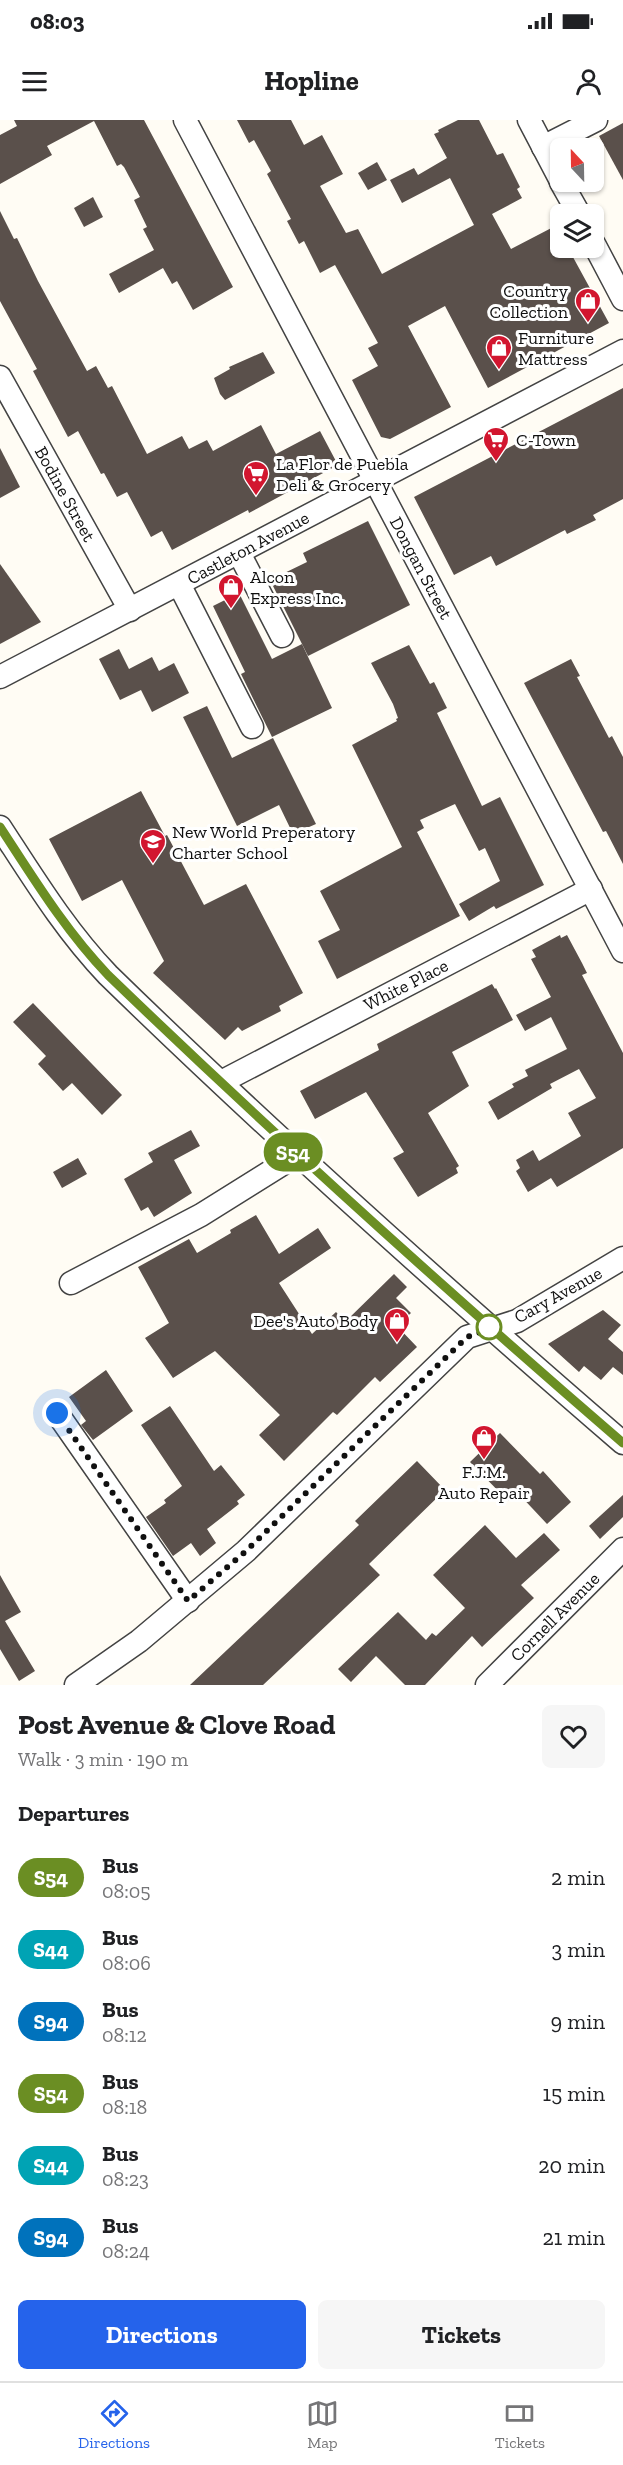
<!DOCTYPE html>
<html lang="en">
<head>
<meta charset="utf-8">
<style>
	:root { --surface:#fff; --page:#f6f6f6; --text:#202124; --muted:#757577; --line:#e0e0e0; --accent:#2563eb }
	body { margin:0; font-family:"Zilla Slab",serif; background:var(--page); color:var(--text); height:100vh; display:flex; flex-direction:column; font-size:22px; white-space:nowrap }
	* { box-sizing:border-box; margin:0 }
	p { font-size:20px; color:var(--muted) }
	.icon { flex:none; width:33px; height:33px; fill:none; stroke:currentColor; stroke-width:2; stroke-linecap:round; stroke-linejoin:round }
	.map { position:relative; height:1565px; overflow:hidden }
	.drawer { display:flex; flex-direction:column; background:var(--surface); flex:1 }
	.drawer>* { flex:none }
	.badge { padding:0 12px; border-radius:20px; font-size:21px; line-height:39px }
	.needle { width:39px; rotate:338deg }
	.buttons { position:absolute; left:550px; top:18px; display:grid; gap:12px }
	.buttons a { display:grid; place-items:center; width:54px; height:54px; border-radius:9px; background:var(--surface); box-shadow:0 2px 4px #0004; font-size:30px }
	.you { position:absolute; width:30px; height:30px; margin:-15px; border:4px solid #fff; border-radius:50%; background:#1a73e8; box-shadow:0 0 0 9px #1a73e833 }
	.map>.badge { position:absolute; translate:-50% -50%; box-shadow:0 0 0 3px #fff }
	h2 { padding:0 18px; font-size:22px; line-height:54px }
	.round { display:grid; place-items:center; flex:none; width:63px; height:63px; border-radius:9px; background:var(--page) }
	.overview { display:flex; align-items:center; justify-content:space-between; height:102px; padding:0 18px }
	h1 { font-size:28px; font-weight:700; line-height:45px }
	.primary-button { display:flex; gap:12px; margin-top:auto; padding:12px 18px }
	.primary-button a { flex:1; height:69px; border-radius:9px; background:var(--accent); color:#fff; font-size:24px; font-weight:700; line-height:69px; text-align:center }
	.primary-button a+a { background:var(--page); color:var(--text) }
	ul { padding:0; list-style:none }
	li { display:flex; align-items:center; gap:18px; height:72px; padding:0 18px }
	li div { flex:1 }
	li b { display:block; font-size:22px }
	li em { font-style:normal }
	li .badge { min-width:66px; font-weight:700; text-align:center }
	.status { display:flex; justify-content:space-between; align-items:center; height:42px; padding:0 30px; background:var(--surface); direction:ltr }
	.status svg { height:16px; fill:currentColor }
	header { display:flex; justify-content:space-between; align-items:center; height:78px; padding:0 18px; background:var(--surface); font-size:27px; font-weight:700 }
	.menu { display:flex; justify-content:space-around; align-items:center; height:84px; border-top:2px solid var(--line); background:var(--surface); font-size:16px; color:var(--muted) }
	.menu a { display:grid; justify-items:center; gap:3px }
	.menu .on { color:var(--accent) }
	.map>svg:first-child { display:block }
</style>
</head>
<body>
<div class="status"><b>08:03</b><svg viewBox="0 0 49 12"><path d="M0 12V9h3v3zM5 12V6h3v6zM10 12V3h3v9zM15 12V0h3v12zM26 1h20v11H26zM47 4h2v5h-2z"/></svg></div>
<header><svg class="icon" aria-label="menu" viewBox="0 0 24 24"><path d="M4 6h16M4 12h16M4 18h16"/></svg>Hopline<svg class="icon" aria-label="person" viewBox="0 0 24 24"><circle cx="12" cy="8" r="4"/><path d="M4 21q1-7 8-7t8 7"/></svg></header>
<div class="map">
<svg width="623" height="1565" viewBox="0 0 623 1565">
	<rect width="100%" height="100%" fill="#fffcf4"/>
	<g fill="#5a504b">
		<polygon points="14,0 144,0 233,167 193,190 177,161 172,164 163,148 119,173 109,154 154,130 143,109 147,107 134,80 140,77 124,47 121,44 117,46 94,1 47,26 52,35 0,64 0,15 17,6"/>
		<polygon points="237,0 291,0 304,25 322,15 343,54 320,66 346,113 358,109 382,154 474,105 450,58 402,83 390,60 414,48 418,55 447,38 434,14 439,12 438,10 458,0 479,0 497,35 503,33 520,67 517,69 522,78 492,94 511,129 561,103 561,128 568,128 609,203 488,268 445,186 408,206 451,287 390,319 381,317 352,260 378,246 368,228 378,223 335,145 320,153 304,121 299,124 287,101 291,99 267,54 271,51 254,20 249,23"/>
		<polygon points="623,3 623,60 599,16"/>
		<polygon points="377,42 387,60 368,70 358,53"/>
		<polygon points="93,77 103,97 84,107 74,88"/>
		<polygon points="0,91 14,119 17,118 38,161 87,251 96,246 108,268 112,266 147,334 182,316 189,329 207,320 213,331 261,305 276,334 320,311 338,345 249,393 248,390 172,430 162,411 151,417 127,372 117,377 104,353 101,354 78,311 68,317 33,251 37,249 0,181"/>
		<polygon points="263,232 275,253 225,280 220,274 214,258 230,249 229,247"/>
		<polygon points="623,268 623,379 593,395 596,400 567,414 565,410 496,446 491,436 454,455 414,377"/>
		<polygon points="0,328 20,367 0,378"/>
		<polygon points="368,401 410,485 308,536 270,460 307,442 303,433"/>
		<polygon points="0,444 41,502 0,524"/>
		<polygon points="239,473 272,539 302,524 332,588 272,617 241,554 245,552 213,486"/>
		<polygon points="409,525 430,564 434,562 447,588 437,593 482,686 500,677 544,765 496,789 494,786 469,801 459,784 500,761 485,728 479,731 455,684 420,700 424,708 417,712 460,796 337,859 318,821 340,810 320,771 402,727 352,625 397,601 396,599 398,598 393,584 371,543"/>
		<polygon points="119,529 129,549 152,537 159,551 174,543 189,573 152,592 141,570 120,580 99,539"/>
		<polygon points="571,539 580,556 577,557 609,618 612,616 623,637 623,744 606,711 603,712 524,563"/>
		<polygon points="207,586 232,638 273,618 316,704 293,714 279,685 237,706 183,597"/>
		<polygon points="141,671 165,716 167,715 204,785 246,764 303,873 279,886 281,891 242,911 238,907 225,920 153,853 164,841 122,760 82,781 49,719"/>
		<polygon points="560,815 561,818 567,815 582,843 587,853 582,855 623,933 623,1028 557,1067 551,1058 528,1072 516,1051 520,1048 516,1040 533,1030 539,1041 581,1016 568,993 596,978 579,949 550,964 552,968 498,1000 488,982 514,967 512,964 528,956 525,950 567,929 551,897 525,911 516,895 551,877 531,839 536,837 532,830"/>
		<polygon points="492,864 495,869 496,868 513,900 452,932 469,966 428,993 459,1046 456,1048 458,1053 418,1077 393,1038 404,1032 366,972 315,999 300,971 379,930 377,924"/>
		<polygon points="33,883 122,975 102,995 72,963 63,971 38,944 46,936 13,902"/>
		<polygon points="191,1010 200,1026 174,1040 192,1073 154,1097 148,1087 141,1091 124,1059 153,1042 148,1033"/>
		<polygon points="78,1038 87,1054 62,1068 53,1052"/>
		<polygon points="256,1095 279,1134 318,1108 331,1128 279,1163 312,1214 336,1192 345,1202 394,1154 407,1167 396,1178 411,1193 397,1206 417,1227 380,1262 375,1257 337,1295 333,1292 284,1341 259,1315 280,1295 215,1231 173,1258 145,1218 169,1203 138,1147 189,1119 197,1133 231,1113 230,1110"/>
		<polygon points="603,1190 621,1205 608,1219 623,1232 623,1255 613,1247 601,1260 584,1246 579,1252 548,1224"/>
		<polygon points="106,1250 133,1291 93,1320 81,1305 86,1301 69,1277"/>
		<polygon points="170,1286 214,1351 221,1345 245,1375 237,1381 239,1384 207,1409 216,1423 200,1436 191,1423 173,1436 146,1397 166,1383 164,1380 182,1366 141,1305"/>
		<polygon points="500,1313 540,1354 543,1351 571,1382 547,1404 517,1372 508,1381 470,1342"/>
		<polygon points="417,1341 445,1370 369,1444 380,1455 263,1565 190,1565 359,1405 355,1401"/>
		<polygon points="623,1375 623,1397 600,1419 589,1406"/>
		<polygon points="485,1405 516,1438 544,1413 560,1430 521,1465 534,1478 482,1527 472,1516 425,1565 405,1565 376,1536 351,1562 338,1549 398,1492 426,1520 432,1513 436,1516 465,1488 433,1455"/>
		<polygon points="0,1455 21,1492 5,1501 35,1551 19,1561 0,1529"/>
	</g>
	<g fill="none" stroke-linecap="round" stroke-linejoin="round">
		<defs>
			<g id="minor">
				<polyline points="185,0 623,831"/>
				<polyline points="529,0 561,61"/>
				<polyline points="543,27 596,0"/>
				<polyline points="561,62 579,94"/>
				<polyline points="594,124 623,179"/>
				<polyline points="0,257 130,490"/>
				<polyline points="239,433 282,516"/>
				<polyline points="179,464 252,607"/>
				<polyline points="0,557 623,231"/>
				<path d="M0,707C34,759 65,810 108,855C274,1017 447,1171 623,1323"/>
				<polyline points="221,962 591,769"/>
				<polyline points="71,1163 201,1095 297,1035"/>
				<polyline points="57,1293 188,1481"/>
				<polyline points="76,1565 139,1521 246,1431 467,1217 517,1201 623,1138"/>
				<polyline points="487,1565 623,1429"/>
			</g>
		</defs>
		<use href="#minor" stroke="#434343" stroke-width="25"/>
		<use href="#minor" stroke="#fff" stroke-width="22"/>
	</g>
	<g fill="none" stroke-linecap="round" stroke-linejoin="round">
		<defs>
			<path id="line" d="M0,707C34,759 65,810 108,855C275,1016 447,1171 623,1323"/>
		</defs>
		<use href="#line" stroke="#fff" stroke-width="14"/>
		<use href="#line" stroke="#6b8e23" stroke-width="9"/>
		<polyline stroke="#101010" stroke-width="6" stroke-dasharray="0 10.8" points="57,1293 188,1481 246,1431 467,1217 491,1209 489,1207"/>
	</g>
	<defs>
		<symbol id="shop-pin" viewBox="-11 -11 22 30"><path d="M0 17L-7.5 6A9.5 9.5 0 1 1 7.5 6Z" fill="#d2162f" stroke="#fff"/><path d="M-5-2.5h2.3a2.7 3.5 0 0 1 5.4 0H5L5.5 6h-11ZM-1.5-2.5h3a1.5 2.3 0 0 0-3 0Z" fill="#fff"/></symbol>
		<symbol id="supermarket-pin" viewBox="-11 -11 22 30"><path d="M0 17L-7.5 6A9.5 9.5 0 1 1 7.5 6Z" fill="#d2162f" stroke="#fff"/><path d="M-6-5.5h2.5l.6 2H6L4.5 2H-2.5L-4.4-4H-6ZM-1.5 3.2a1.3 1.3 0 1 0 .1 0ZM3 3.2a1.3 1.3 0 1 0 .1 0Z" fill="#fff"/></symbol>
		<symbol id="school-pin" viewBox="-11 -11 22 30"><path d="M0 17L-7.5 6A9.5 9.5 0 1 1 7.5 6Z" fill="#d2162f" stroke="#fff"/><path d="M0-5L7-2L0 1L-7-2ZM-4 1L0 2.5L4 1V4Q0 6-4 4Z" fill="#fff"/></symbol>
	</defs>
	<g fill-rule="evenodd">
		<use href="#shop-pin" x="573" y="166" width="30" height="40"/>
		<use href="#shop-pin" x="484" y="213" width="30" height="40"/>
		<use href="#supermarket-pin" x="481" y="305" width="30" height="40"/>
		<use href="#supermarket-pin" x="241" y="339" width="30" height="40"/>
		<use href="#shop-pin" x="216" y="452" width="30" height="40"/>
		<use href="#school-pin" x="138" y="707" width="30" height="40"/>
		<use href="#shop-pin" x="382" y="1186" width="30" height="40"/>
		<use href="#shop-pin" x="469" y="1303" width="30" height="40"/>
	</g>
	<circle fill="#fff" stroke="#6b8e23" stroke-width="3" cx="489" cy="1207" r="12"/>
	<g text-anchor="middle" stroke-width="6" stroke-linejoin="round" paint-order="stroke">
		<g font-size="18" fill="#101010" stroke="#fff" text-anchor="start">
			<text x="568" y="177" text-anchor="end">Country<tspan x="568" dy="21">Collection</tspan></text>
			<text x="518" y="224">Furniture<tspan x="518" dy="21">Mattress</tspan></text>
			<text x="516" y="326">C-Town</text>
			<text x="276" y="350">La Flor de Puebla<tspan x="276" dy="21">Deli &amp; Grocery</tspan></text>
			<text x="250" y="463">Alcon<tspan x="250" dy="21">Express Inc.</tspan></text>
			<text x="172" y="718">New World Preperatory<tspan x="172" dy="21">Charter School</tspan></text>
			<text x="378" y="1207" text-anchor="end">Dee's Auto Body</text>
			<text x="484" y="1358" text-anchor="middle">F.J.M.<tspan x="484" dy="21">Auto Repair</tspan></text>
		</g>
		<g font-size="18" fill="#101010" stroke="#fff">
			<text transform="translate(65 374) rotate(61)" y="6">Bodine Street</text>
			<text transform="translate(248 428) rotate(-28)" y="6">Castleton Avenue</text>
			<text transform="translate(421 448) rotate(62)" y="6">Dongan Street</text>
			<text transform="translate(406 865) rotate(-27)" y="6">White Place</text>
			<text transform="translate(558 1175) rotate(-29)" y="6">Cary Avenue</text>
			<text transform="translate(555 1497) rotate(-45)" y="6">Cornell Avenue</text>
		</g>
	</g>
</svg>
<div class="buttons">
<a><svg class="needle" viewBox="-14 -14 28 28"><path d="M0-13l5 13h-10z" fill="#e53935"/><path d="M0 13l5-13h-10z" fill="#757577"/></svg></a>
<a><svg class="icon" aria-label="layers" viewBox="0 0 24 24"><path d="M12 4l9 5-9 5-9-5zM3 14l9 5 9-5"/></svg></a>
</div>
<div class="you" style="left:57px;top:1293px"></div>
<b class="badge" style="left:293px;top:1032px;background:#6b8e23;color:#fff">S54</b>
</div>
<section class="drawer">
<div class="overview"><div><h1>Post Avenue &amp; Clove Road</h1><p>Walk · 3 min · 190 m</p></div><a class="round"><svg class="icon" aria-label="heart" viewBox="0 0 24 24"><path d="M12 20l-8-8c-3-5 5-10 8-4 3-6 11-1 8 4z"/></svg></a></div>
<h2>Departures</h2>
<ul>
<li><span class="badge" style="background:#6b8e23;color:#fff">S54</span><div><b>Bus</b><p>08:05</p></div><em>2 min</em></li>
<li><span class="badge" style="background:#00a3b4;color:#fff">S44</span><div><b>Bus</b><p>08:06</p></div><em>3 min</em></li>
<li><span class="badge" style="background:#0072bc;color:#fff">S94</span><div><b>Bus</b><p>08:12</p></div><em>9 min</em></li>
<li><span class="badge" style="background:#6b8e23;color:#fff">S54</span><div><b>Bus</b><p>08:18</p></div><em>15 min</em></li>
<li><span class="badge" style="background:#00a3b4;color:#fff">S44</span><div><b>Bus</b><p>08:23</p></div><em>20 min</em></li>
<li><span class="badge" style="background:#0072bc;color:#fff">S94</span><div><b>Bus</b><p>08:24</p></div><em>21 min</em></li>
</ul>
<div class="primary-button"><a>Directions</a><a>Tickets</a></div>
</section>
<nav class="menu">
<a class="on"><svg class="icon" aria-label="directions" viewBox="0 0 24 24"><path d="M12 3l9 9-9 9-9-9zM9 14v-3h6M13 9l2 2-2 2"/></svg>Directions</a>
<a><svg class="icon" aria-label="map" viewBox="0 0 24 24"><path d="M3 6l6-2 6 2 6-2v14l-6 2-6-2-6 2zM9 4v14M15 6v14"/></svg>Map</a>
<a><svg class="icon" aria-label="tickets" viewBox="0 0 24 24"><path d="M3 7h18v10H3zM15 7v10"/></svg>Tickets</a>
</nav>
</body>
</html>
